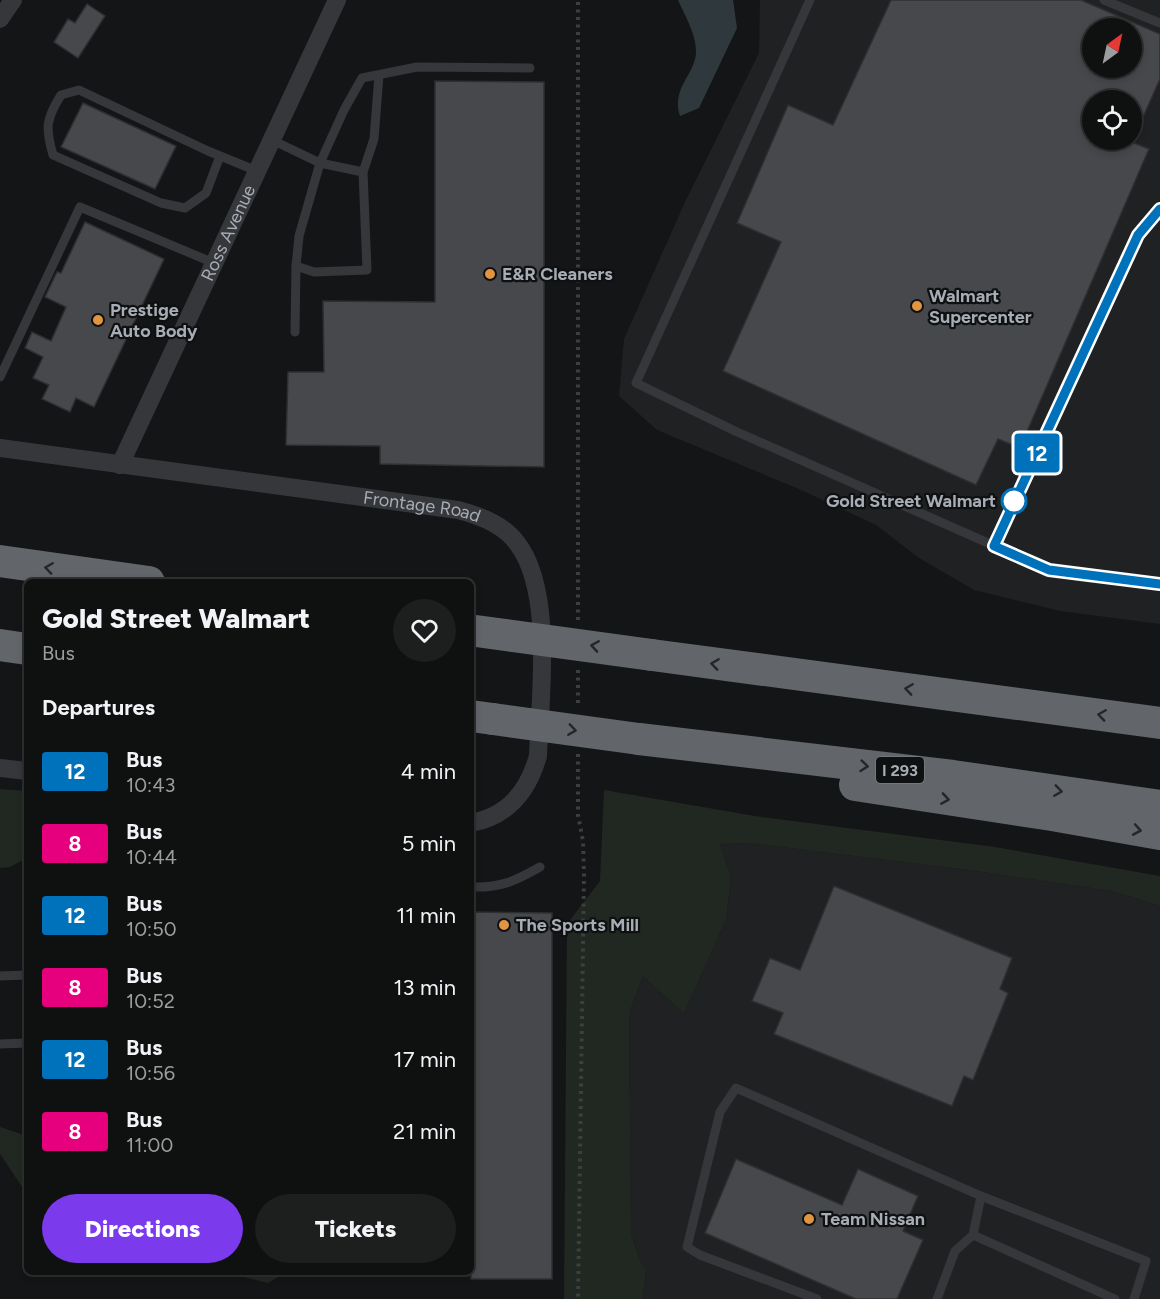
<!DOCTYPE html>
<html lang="en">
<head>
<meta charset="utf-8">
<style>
	:root { --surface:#0f1010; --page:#1d1e1e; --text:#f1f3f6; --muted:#9b9d9f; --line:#2f3030; --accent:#7c3aed }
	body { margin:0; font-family:Figtree,sans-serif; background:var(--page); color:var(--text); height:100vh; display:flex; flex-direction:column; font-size:22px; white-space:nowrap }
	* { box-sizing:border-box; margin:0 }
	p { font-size:20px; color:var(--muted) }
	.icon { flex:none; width:33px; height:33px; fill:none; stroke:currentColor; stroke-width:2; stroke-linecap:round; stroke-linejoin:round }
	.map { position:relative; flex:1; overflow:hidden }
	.drawer { position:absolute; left:24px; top:579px; width:450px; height:696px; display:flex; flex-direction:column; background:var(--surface); border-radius:9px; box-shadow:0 3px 9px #0003,0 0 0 2px var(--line) }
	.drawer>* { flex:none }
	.badge { padding:0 12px; border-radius:4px; font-size:21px; line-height:39px }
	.needle { width:39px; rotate:33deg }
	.fabs { position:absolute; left:1082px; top:18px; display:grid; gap:12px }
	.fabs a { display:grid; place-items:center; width:60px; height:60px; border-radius:50%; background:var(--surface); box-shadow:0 3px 9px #0003,0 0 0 2px var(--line); font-size:30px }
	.map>.badge { position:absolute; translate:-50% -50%; box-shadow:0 0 0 3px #fff }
	h2 { padding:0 18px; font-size:22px; line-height:54px }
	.round { display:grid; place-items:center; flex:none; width:63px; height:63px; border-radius:32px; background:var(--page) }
	.summary { display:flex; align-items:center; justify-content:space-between; height:102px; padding:0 18px }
	h1 { font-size:28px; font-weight:800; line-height:45px }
	.primary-button { display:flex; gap:12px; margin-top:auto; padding:12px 18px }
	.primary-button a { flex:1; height:69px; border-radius:36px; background:var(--accent); color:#fff; font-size:24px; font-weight:800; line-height:69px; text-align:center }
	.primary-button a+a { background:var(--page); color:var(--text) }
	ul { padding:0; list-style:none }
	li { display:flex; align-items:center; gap:18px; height:72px; padding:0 18px }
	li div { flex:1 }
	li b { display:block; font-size:22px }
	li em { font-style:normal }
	li .badge { min-width:66px; font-weight:700; text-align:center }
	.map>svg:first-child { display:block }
</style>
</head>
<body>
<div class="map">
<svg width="1160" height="1299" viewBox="0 0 1160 1299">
	<rect width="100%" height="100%" fill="#141516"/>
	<g fill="#202123" fill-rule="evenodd">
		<path d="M760,0H1160V624L1060,611L974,590L919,558L876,525L799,489L657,430L619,396L624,339L685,202L759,53ZM1092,28H1131V68H1092ZM1092,100H1131V140H1092Z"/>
		<polygon points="747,843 969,870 1112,891 1160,906 1160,1299 643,1299 646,1270 640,1260 631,1234 629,1014 643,976 684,1014 726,920 731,877 720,844"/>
	</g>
	<g fill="#212821">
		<polygon points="0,789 27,791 27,858 10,867 0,868"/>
		<polygon points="604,790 755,816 995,847 1160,876 1160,906 1112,891 969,870 747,843 720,844 731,877 726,920 684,1014 643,976 629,1014 631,1234 640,1260 646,1270 643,1299 564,1299 567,924 600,881"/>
		<polygon points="0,1127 27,1136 27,1194 0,1154"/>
		<polygon points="225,1272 287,1272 268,1283"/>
	</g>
	<path fill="#2f393d" d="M678,0H733L737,28L699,108L680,116C671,89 694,75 696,54C697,35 685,16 678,0Z"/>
	<g fill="#46484b" stroke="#2f2f32" stroke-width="1.5" fill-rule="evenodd">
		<path d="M891,0H1081L1160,34V79L1132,142L1149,149L1020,448L998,439L976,485L723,371L781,242L737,223L788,105L833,125ZM1092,28H1131V68H1092ZM1092,100H1131V141L1092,140Z"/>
		<polygon points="87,4 105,16 78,58 54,42 68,19 75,23"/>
		<polygon points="435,81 544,82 544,467 380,464 380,446 286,445 288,372 324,372 323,301 435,302"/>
		<polygon points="83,103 176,146 155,189 61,147"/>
		<polygon points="85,222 164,259 94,407 76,398 70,412 42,399 49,385 33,378 43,357 25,348 32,332 51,341 66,307 45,297 57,272 61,273"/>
		<polygon points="834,886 1012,958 1000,989 1008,993 973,1080 964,1076 952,1106 774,1034 783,1013 752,1001 770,958 800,970"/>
		<polygon points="471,912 552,913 552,1279 471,1279"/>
		<polygon points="736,1159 842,1205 858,1169 918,1196 903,1231 923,1240 897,1299 856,1299 705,1233"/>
	</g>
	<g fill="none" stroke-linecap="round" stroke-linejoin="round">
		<g stroke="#3c3e41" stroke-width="4" stroke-dasharray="3 4.5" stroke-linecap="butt">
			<polyline points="578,620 578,0"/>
			<polyline points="578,670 578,707"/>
			<polyline points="578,754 578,815 583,841 584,875 578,1299"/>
		</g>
		<g stroke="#36373b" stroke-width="9">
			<polyline points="810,0 636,383 735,431 1049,570 1160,584"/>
			<polyline points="1104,0 1160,23"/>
			<polyline points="272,140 320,163 344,110 362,78 417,67 530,68"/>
			<path d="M220,156L206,193L185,208L161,203L53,155C45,128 46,119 61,95L79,90L208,151L257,171"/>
			<polyline points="363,172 367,270 314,272 296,266 299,236 320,163 363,172 374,139 379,75"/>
			<polyline points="295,332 296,266"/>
			<polyline points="0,377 80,207 214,263"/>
			<polyline points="994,546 1138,235 1160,209"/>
			<path d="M471,887C501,888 515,881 540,867"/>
			<polyline points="0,976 27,975"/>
			<polyline points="0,1044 27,1043"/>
			<polyline points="981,1196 1146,1261 1134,1299"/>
			<polyline points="817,1299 700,1255 687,1247 720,1112 736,1088 981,1196 973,1235"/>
			<polyline points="937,1299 955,1251 973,1235 1115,1299"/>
		</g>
		<g stroke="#36373b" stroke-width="18">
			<polyline points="0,19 13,0"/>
			<path id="s1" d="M0,448L458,510C478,515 504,525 517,543C554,591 540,697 538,756C528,791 509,816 471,823"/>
			<path id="s2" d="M120,465L337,0"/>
			<polyline points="0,768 27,771"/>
		</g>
		<g stroke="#62666b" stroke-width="32">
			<polyline points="0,561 149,582"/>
			<polyline points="0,645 27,649"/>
			<polyline points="652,655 1160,723"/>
			<polyline points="471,716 493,719"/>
			<polyline points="639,739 953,776 1160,806"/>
			<polyline points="855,785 1052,815 1160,834"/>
		</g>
		<g stroke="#62666b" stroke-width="32">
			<polyline points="476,631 652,655"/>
			<polyline points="493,719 639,739"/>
		</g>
	</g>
	<defs><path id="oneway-chevron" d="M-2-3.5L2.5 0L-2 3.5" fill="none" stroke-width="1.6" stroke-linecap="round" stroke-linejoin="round" transform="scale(1.5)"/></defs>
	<g stroke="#242628">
		<use href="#oneway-chevron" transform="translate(49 568) rotate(-172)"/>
		<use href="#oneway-chevron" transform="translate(595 646) rotate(-171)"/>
		<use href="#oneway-chevron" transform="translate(715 664) rotate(-172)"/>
		<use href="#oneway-chevron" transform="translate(909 689) rotate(-172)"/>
		<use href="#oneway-chevron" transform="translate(1102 715) rotate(-172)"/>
		<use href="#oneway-chevron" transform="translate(572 730) rotate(8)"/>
		<use href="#oneway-chevron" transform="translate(864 766) rotate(6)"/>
		<use href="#oneway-chevron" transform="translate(1058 791) rotate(8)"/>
		<use href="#oneway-chevron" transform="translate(945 799) rotate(9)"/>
		<use href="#oneway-chevron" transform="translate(1137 830) rotate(10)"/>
	</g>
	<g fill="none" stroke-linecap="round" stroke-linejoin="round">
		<defs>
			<polyline id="line" points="1160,209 1138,235 994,546 1049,570 1160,584"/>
		</defs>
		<use href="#line" stroke="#fff" stroke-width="14"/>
		<use href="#line" stroke="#0072bc" stroke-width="9"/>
	</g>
	<g fill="#e19541" stroke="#0f1011" stroke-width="2">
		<circle cx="490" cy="274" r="6"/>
		<circle cx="917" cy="306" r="6"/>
		<circle cx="98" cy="320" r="6"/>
		<circle cx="504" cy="925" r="6"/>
		<circle cx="809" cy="1219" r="6"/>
	</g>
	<circle fill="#fff" stroke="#0072bc" stroke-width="3" cx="1014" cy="501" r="12"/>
	<g text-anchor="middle" stroke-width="4.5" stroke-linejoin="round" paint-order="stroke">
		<rect fill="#0f1011" stroke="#797e84" stroke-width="1.5" x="876" y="757" width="48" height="26" rx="4.5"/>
		<g font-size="16" font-weight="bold" fill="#a7adb5">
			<text x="900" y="776">I 293</text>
		</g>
		<g font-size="18" fill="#a7adb5" stroke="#0f1011">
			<text dy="6" stroke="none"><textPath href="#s2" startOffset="256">Ross Avenue</textPath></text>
			<text dy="6" stroke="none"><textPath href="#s1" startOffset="426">Frontage Road</textPath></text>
		</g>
		<g font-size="18" font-weight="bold" fill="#a7adb5" stroke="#0f1011" text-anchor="start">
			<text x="502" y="280">E&amp;R Cleaners</text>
			<text x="929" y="302">Walmart<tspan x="929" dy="21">Supercenter</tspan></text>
			<text x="110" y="316">Prestige<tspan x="110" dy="21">Auto Body</tspan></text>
			<text x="516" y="931">The Sports Mill</text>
			<text x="821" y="1225">Team Nissan</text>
		</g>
		<g font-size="18" font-weight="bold" fill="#a7adb5" stroke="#0f1011" text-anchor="end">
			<text x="996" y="507">Gold Street Walmart</text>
		</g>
	</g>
</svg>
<div class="fabs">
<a><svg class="needle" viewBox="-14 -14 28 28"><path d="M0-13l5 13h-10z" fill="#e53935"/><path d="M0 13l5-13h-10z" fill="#9b9d9f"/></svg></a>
<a><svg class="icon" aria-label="locate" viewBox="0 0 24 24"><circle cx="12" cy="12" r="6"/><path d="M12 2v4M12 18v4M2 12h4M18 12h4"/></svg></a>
</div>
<b class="badge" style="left:1037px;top:453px;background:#0072bc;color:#fff">12</b>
<section class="drawer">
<div class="summary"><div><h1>Gold Street Walmart</h1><p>Bus</p></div><a class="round"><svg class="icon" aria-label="heart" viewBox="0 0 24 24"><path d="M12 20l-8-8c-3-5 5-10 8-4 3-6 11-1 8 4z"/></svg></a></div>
<h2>Departures</h2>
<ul>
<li><span class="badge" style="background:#0072bc;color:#fff">12</span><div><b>Bus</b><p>10:43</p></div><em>4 min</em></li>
<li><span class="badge" style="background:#e6007e;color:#fff">8</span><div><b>Bus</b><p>10:44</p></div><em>5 min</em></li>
<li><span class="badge" style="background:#0072bc;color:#fff">12</span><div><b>Bus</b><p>10:50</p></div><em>11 min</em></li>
<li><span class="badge" style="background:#e6007e;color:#fff">8</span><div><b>Bus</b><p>10:52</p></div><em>13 min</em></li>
<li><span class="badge" style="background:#0072bc;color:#fff">12</span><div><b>Bus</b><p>10:56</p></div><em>17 min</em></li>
<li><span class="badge" style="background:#e6007e;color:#fff">8</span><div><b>Bus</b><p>11:00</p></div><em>21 min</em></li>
</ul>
<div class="primary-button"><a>Directions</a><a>Tickets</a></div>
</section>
</div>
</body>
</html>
